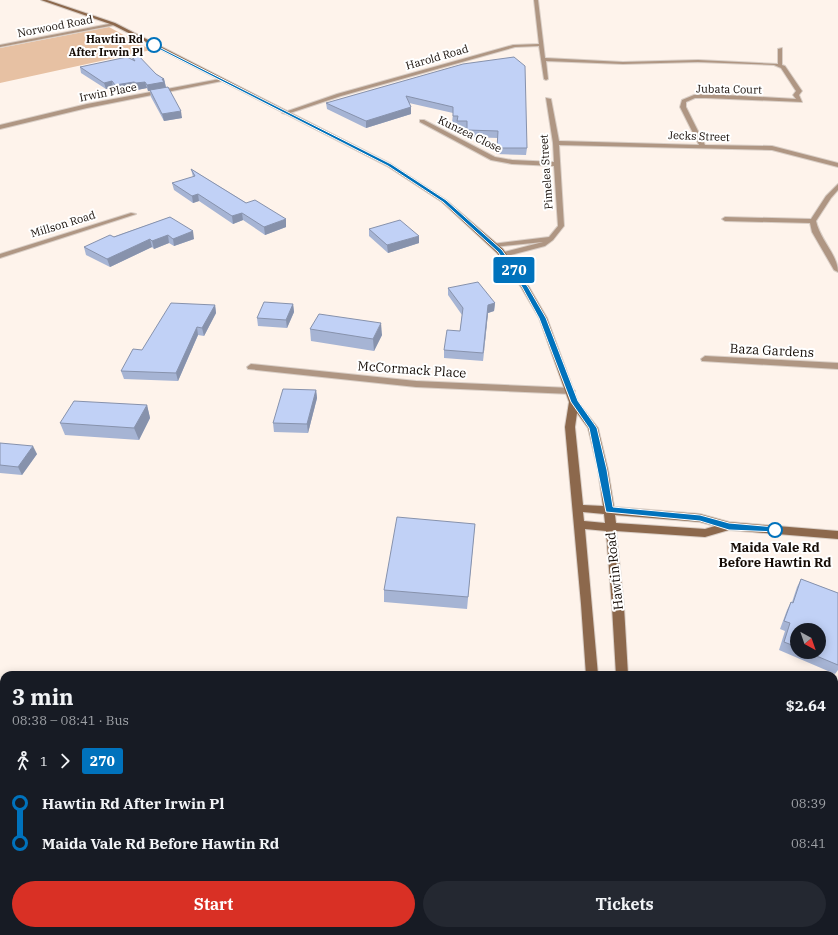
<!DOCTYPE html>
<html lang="en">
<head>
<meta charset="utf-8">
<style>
	:root { --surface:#171b24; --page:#242831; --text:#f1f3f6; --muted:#9ea1a6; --accent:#d93025 }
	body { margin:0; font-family:"IBM Plex Serif",serif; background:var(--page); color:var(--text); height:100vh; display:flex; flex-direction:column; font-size:15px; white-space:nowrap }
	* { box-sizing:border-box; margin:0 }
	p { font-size:13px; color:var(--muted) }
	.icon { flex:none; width:22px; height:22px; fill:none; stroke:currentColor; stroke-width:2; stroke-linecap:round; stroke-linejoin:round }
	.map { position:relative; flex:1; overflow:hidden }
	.side { position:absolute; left:0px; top:671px; width:838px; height:264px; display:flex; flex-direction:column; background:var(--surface); border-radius:12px 12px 0 0; box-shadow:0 2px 10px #0003 }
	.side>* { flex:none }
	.badge { padding:0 8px; border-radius:3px; font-size:14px; line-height:26px }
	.needle { width:26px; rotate:140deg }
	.tools { position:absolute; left:790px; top:623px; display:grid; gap:8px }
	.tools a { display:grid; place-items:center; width:36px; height:36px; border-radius:50%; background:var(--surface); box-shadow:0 2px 10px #0003; font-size:20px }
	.map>.badge { position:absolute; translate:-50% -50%; box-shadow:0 0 0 2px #fff }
	.legs { display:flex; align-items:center; gap:6px; height:44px; padding:0 12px; font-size:13px }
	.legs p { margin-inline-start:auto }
	.summary { display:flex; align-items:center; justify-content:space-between; height:68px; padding:0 12px }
	h1 { font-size:22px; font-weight:700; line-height:30px }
	.button { display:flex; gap:8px; margin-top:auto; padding:8px 12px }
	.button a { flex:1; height:46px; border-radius:24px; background:var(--accent); color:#fff; font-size:16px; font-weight:700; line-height:46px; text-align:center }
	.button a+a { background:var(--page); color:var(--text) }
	ul { padding:0 12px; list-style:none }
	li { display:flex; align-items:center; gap:14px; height:40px; font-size:15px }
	li i { display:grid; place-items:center; width:6px; height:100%; margin:0 5px; background:currentColor }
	li i::after { content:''; width:10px; height:10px; margin:-5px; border:3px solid; border-radius:50%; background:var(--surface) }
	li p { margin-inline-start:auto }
	li:first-child i { background:linear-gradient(#0000 50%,currentColor 0) }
	li:last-child i { background:linear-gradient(currentColor 50%,#0000 0) }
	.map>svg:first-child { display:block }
</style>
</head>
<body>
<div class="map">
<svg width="838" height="935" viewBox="0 0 838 935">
	<rect width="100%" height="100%" fill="#fef3eb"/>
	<polygon fill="#e7c1a3" points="109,27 151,50 0,83 0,48"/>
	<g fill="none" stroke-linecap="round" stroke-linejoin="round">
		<defs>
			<g id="minor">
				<polygon points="534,0 538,0 545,58 623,62 698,60 778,64 778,49 782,48 782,65 785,66 802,91 799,95 802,102 706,98 695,98 686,102 686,107 705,145 772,146 838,163 838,167 772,150 559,145 564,226 553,240 545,246 503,257 500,257 500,253 543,242 494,247 492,246 492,244 549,237 558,226 554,166 512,164 491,160 420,122 420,120 424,120 495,157 512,160 554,162 553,143 546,98 551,99 559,141 699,145 680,107 682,100 694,95 706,94 796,99 793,95 796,91 781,68 774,65 698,62 623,64 546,61 548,79 546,80 544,79 539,46 515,47 341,96 287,114 282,113 337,94 513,45 539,44"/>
				<polygon points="114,23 115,25 0,47 0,45"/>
				<polygon points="220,79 222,81 87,108 0,129 0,125 87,104"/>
				<path d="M838,184V190L831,198L816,221C820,240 838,255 838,272L834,270L812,232L810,223L725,221L722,219L725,217L811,219L826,196Z"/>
				<polygon points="131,213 136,214 0,258 0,254"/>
				<polygon points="705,356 838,363 838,369 702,361 701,359"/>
				<polygon points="251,364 416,381 571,388 575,391 571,394 416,387 248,369 247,367"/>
				<polygon points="0,723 4,724 4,736 0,735"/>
			</g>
			<g id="secondary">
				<path d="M41,0H47L115,23L391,164L446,200L503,249L529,287L547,318L578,402L598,428L608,470L614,507L700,514L729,522L838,531V539L729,530L705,537L616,531L624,607L628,675H616L612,607L606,531L585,529L598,675H586L581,604L565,427L569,402L539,318L521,287L497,253L442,202L387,166L113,25ZM577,413L588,428L598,470L603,506L583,505L575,427ZM583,512L604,514L605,523L584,521ZM615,515L700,522L715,526L705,529L616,523Z"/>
				<polygon points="616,931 632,931 633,935 617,935"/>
			</g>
		</defs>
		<use href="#minor" stroke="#d9cec6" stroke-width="2"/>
		<use href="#secondary" stroke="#d9cec6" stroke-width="2"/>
		<use href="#minor" fill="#af9683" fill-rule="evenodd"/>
		<use href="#secondary" fill="#8c684c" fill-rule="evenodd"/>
	</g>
	<g fill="#a6b4d4" fill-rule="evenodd">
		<polygon points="131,55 156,74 164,79 166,87 182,118 164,121 151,97 150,91 148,91 147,88 137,90 136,88 117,91 113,87 106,89 81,73 80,67 132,60"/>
		<polygon points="514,57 527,148 526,155 496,154 498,138 467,137 467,128 457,128 457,123 452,123 453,113 409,103 411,107 411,114 366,128 327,109 326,103"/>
		<polygon points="191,169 286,227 265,235 243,220 233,224 199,201 193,203 174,190 172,183 193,177"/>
		<polygon points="170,217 194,239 174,246 169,243 154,249 152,247 110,267 86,255 84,247"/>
		<polygon points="369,229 419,243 388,253 369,236"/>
		<polygon points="448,288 495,303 494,311 488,313 483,361 444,358 444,350 460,331 462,315 448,295"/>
		<polygon points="293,304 294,312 287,328 258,326 257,318"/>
		<polygon points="215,305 216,313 204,336 198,335 178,381 124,379 121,371"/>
		<polygon points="310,329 382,335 374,351 311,341"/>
		<polygon points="316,390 317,398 308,433 274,432 273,423"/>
		<polygon points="147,405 150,418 139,440 65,435 60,423"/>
		<polygon points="0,443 37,454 22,475 0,473"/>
		<polygon points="475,524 467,609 384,602 384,590"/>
		<path d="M801,579L838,593V670L835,674L779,650L785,631L780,629L787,610L791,602H792L797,587ZM797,630L819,652H797Z"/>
	</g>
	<g fill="#8792ac">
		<polygon points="162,79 164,79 166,88 148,91 147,85"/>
		<polygon points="112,81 113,87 106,89 104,83"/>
		<polygon points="134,82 136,88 117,91 115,85"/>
		<polygon points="145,82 147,88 137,90 136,83"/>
		<polygon points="411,107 411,114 366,128 366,121"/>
		<polygon points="181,111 182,118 164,121 162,114"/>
		<polygon points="198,194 199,201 193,203 192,196"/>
		<polygon points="242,213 243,220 233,224 232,216"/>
		<polygon points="286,219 286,227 265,235 264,227"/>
		<polygon points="193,231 194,239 174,246 173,239"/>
		<polygon points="168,235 169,243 154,249 152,241"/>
		<polygon points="419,236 419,243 388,253 387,245"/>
		<polygon points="150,239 152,247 110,267 107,259"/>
		<polygon points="495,303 494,311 488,313 483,361 488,305"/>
		<polygon points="293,304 294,312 287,328 286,320"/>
		<polygon points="215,305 216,313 204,336 202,328"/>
		<polygon points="381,323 382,335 374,351 373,339"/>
		<polygon points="197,327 198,335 178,381 176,373"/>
		<polygon points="316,390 317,398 308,433 307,424"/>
		<polygon points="147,405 150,418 139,440 134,428"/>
		<polygon points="33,446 37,454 22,475 18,467"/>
	</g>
	<g fill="#c1d1f6" stroke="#8792ac">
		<polygon points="135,52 156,74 164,79 162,79 164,82 147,85 145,82 136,83 134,82 115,85 112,81 104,83 80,67 127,57 135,61 131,55"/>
		<polygon points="514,57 525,66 527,148 497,148 498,131 467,130 467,121 457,121 458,116 453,116 453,107 406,96 411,107 366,121 326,103 463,64"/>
		<polygon points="168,87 181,111 162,114 150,90"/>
		<polygon points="191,169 246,203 255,200 286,219 264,227 242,213 232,216 198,194 192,196 172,183 195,176"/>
		<polygon points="170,217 193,231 173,239 168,235 152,241 150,239 107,259 84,247 110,235 114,237"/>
		<polygon points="400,220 419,236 387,245 369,229"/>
		<polygon points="478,282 495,303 488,305 483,353 444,350 447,330 460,331 463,308 448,288"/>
		<polygon points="264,302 293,304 286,320 257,318"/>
		<polygon points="171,303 215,305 202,328 197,327 176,373 121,371 133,349 142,350"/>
		<polygon points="319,314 381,323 373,339 310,329"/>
		<polygon points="283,389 316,390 307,424 273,423"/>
		<polygon points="74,401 147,405 134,428 60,423"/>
		<polygon points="0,443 33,446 18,467 0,465"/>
		<polygon points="397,517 475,524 468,597 384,590"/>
		<polygon points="801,579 838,593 838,665 807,652 819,652 819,630 797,630 797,647 784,642 790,623 784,621 791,602 793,603"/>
	</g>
	<polygon fill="#0072bc" stroke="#fff" points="153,44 391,164 446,200 502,250 528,287 546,318 578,401 597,428 607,470 613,507 700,515 729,523 775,527 779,530 778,532 729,530 700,521 606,512 589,428 571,402 539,318 522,287 498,252 443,202 388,166 153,46"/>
	<g fill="#fff" stroke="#0072bc" stroke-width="2">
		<circle cx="154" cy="45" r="7"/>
		<circle cx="775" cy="530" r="7"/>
	</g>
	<g text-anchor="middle" stroke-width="4" stroke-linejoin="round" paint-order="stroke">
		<g font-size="11" fill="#150c06" stroke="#fff">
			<text transform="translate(55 26) rotate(-11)" y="4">Norwood Road</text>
			<text transform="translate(437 57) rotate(-16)" y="4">Harold Road</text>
			<text transform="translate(729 89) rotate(1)" y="4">Jubata Court</text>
			<text transform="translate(108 92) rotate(-11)" y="4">Irwin Place</text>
			<text transform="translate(470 134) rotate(26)" y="4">Kunzea Close</text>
			<text transform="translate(699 136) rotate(2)" y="4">Jecks Street</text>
			<text transform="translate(546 172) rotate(-94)" y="4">Pimelea Street</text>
			<text transform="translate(63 224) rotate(-17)" y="4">Millson Road</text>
		</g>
		<g font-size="11" font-weight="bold" fill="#150c06" stroke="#fff" text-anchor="end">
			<text x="143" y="43">Hawtin Rd<tspan x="143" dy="13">After Irwin Pl</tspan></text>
		</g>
		<g font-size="13" fill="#150c06" stroke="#fff">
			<text transform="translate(772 350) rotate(3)" y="5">Baza Gardens</text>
			<text transform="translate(412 369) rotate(4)" y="5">McCormack Place</text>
			<text transform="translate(614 571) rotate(-96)" y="5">Hawtin Road</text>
		</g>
		<g font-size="13" font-weight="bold" fill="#150c06" stroke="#fff">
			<text x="775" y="552">Maida Vale Rd<tspan x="775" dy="15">Before Hawtin Rd</tspan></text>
		</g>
	</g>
</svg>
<div class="tools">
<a><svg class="needle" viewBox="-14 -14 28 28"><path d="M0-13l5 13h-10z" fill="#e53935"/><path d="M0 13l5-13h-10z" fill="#9ea1a6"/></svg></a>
</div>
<b class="badge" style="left:514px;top:270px;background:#0072bc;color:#fff">270</b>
<section class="side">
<div class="summary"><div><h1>3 min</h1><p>08:38 – 08:41 · Bus</p></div><b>$2.64</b></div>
<div class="legs"><svg class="icon" aria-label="walk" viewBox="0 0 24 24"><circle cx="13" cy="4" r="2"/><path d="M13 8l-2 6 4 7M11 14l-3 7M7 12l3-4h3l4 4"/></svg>1<svg class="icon" aria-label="forward" viewBox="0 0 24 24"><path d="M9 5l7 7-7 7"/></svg><b class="badge" style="background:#0072bc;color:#fff">270</b></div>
<ul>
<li><i style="color:#0072bc"></i><b>Hawtin Rd After Irwin Pl</b><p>08:39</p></li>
<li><i style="color:#0072bc"></i><b>Maida Vale Rd Before Hawtin Rd</b><p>08:41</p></li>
</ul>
<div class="button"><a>Start</a><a>Tickets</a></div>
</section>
</div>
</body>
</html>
